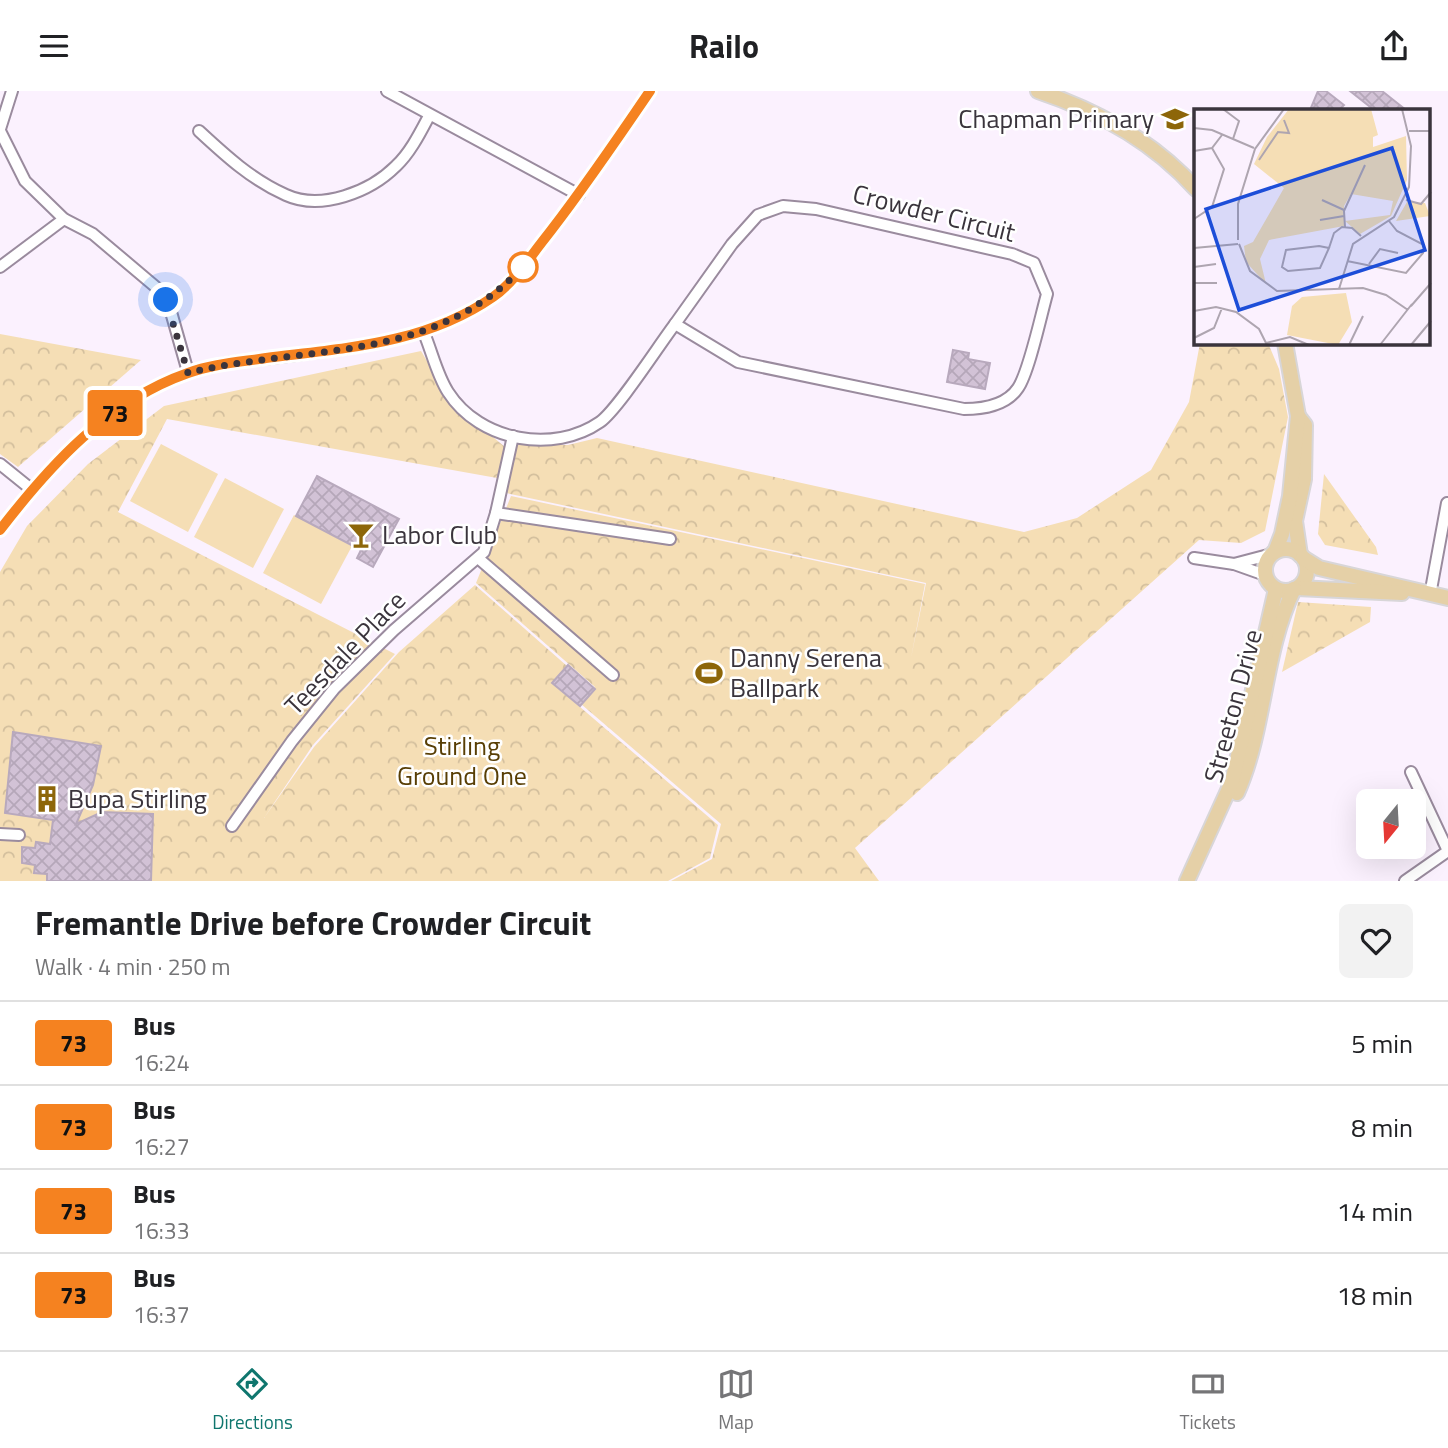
<!DOCTYPE html>
<html lang="en">
<head>
<meta charset="utf-8">
<style>
	:root { --surface:#fff; --page:#f2f2f2; --text:#202124; --muted:#757577; --line:#e0e0e0; --accent:#0f766e }
	body { margin:0; font-family:"Titillium Web",sans-serif; background:var(--page); color:var(--text); height:100vh; display:flex; flex-direction:column; font-size:26px; white-space:nowrap }
	* { box-sizing:border-box; margin:0 }
	p { font-size:23px; color:var(--muted) }
	.icon { flex:none; width:38px; height:38px; fill:none; stroke:currentColor; stroke-width:2; stroke-linecap:round; stroke-linejoin:round }
	.map { position:relative; height:790px; overflow:hidden }
	.sheet { display:flex; flex-direction:column; background:var(--surface); flex:1 }
	.sheet>* { flex:none }
	.badge { padding:0 14px; border-radius:5px; font-size:24px; line-height:46px }
	.needle { width:46px; rotate:198deg }
	.controls { position:absolute; left:1356px; top:698px; display:grid; gap:14px }
	.controls a { display:grid; place-items:center; width:70px; height:70px; border-radius:10px; background:var(--surface); box-shadow:0 7px 28px #0002; font-size:35px }
	.you { position:absolute; width:35px; height:35px; margin:-18px; border:5px solid #fff; border-radius:50%; background:#1a73e8; box-shadow:0 0 0 10px #1a73e833 }
	.map>.badge { position:absolute; translate:-50% -50%; box-shadow:0 0 0 4px #fff }
	.round { display:grid; place-items:center; flex:none; width:74px; height:74px; border-radius:10px; background:var(--page) }
	.summary { display:flex; align-items:center; justify-content:space-between; height:119px; padding:0 35px }
	h1 { font-size:33px; font-weight:700; line-height:52px }
	ul { padding:0; list-style:none }
	li { display:flex; align-items:center; gap:21px; height:84px; padding:0 35px; border-top:2px solid var(--line) }
	li div { flex:1 }
	li b { display:block; font-size:26px }
	li em { font-style:normal }
	li .badge { min-width:77px; font-weight:700; text-align:center }
	header { display:flex; justify-content:space-between; align-items:center; height:91px; padding:0 35px; background:var(--surface); font-size:32px; font-weight:700 }
	.tabs { display:flex; justify-content:space-around; align-items:center; height:98px; border-top:2px solid var(--line); background:var(--surface); font-size:19px; color:var(--muted) }
	.tabs a { display:grid; justify-items:center; gap:4px }
	.tabs .selected { color:var(--accent) }
	.map>svg:first-child { display:block }
</style>
</head>
<body>
<header><svg class="icon" aria-label="menu" viewBox="0 0 24 24"><path d="M4 6h16M4 12h16M4 18h16"/></svg>Railo<svg class="icon" aria-label="share" viewBox="0 0 24 24"><path d="M12 15V3M7 8l5-5 5 5M5 13v7h14v-7"/></svg></header>
<div class="map">
<svg width="1448" height="790" viewBox="0 0 1448 790">
	<defs>
		<pattern id="forest-crowns" width="20" height="18" patternUnits="userSpaceOnUse" patternTransform="scale(1.75)"><rect width="20" height="18" fill="#f5deb5"/><path d="M2 6a3 3 0 1 1 6 0M12 15a3 3 0 1 1 6 0" fill="none" stroke="#d3bf9d"/></pattern>
		<pattern id="building-cross-hatch" width="8" height="8" patternUnits="userSpaceOnUse" patternTransform="scale(1.75)"><rect width="8" height="8" fill="#d2c2d6"/><path d="M0 0l8 8M0 8l8-8" fill="none" stroke="#b5a7b9"/></pattern>
	</defs>
	<rect width="100%" height="100%" fill="#fbf1fe"/>
	<g fill="#f5deb5">
		<polygon points="161,353 218,383 188,441 130,410"/>
		<polygon points="225,387 284,418 253,477 194,446"/>
		<polygon points="294,424 352,455 321,513 263,482"/>
	</g>
	<g fill="url(#forest-crowns)">
		<polygon points="0,243 141,269 18,376 0,363"/>
		<polygon points="1200,252 1268,252 1279,278 1288,326 1265,440 1241,452 1199,449 855,757 879,790 671,790 712,768 721,733 581,613 595,596 476,492 511,405 925,493 911,567 926,492 506,402 517,354 568,354 597,347 1024,441 1077,427 1151,379 1189,311"/>
		<polygon points="421,260 452,312 505,356 497,387 167,328 118,421 395,563 313,654 264,727 314,656 399,561 475,494 567,575 552,592 718,734 710,767 668,790 0,790 0,481 27,435 88,373 164,315"/>
		<polygon points="1324,383 1376,456 1378,464 1325,454 1318,443"/>
		<polygon points="1298,511 1371,516 1370,531 1282,581"/>
	</g>
	<g fill="url(#building-cross-hatch)" stroke="#b8a9bd" stroke-width="2">
		<polygon points="1318,0 1326,0 1344,14 1339,19 1310,19"/>
		<polygon points="1350,0 1382,0 1406,19 1374,19"/>
		<polygon points="953,259 969,262 968,268 990,272 985,298 947,291"/>
		<polygon points="317,385 399,428 373,476 357,467 361,459 296,425"/>
		<polygon points="568,574 595,598 580,615 552,592"/>
		<polygon points="13,641 101,655 93,694 76,733 102,721 153,723 151,790 47,790 47,783 34,782 35,774 22,772 22,756 35,757 36,751 50,753 53,729 5,722"/>
	</g>
	<g fill="none" stroke-linecap="round" stroke-linejoin="round">
		<defs>
			<g id="minor">
				<polyline points="387,0 579,104"/>
				<polyline points="0,38 12,0"/>
				<polyline points="0,40 25,90 64,128 93,143 157,197 171,221 188,281"/>
				<path d="M199,40C226,65 252,89 286,104C321,120 370,101 396,75C410,62 420,42 429,25"/>
				<path d="M783,115L816,118L1012,163L1034,172L1047,203C1041,224 1029,281 1018,297C1006,315 983,318 964,318L738,271L675,233L732,153L758,124Z"/>
				<polyline points="0,176 64,128"/>
				<path d="M424,242C432,261 437,284 448,301C480,351 554,363 600,331C618,318 659,254 675,233"/>
				<polyline points="0,373 31,398"/>
				<polyline points="496,422 670,448"/>
				<path d="M0,439C50,374 108,310 188,282C214,272 244,270 271,267C349,257 427,252 493,206C513,192 528,169 542,151C581,102 615,51 650,0"/>
				<polyline points="478,467 613,584"/>
				<polyline points="1194,467 1234,473 1265,484"/>
				<polyline points="1234,473 1272,463"/>
				<polyline points="1430,504 1447,412"/>
				<polyline points="1411,681 1448,760"/>
				<polyline points="232,735 292,650 334,598 394,539 484,461 496,422 513,345"/>
				<polyline points="0,743 19,744"/>
				<polyline points="1405,790 1448,760"/>
			</g>
			<g id="major">
				<path d="M1038,0C1098,20 1153,50 1196,98"/>
				<polyline points="1298,325 1305,334 1304,388 1295,430 1300,464"/>
				<circle cx="1286" cy="479" r="21"/>
				<polyline points="1275,461 1282,443 1290,405 1298,325 1285,252"/>
				<polyline points="1303,467 1319,477 1448,507"/>
				<polyline points="1297,497 1402,502"/>
				<path d="M1237,702C1266,636 1263,561 1294,498"/>
				<polyline points="1187,790 1232,691 1276,498"/>
			</g>
		</defs>
		<use href="#minor" stroke="#9a8b9e" stroke-width="14"/>
		<use href="#major" stroke="#d8d6d8" stroke-width="18"/>
		<use href="#minor" stroke="#fff" stroke-width="10"/>
		<use href="#major" stroke="#e5d0a7" stroke-width="14"/>
	</g>
	<g fill="none" stroke-linecap="round" stroke-linejoin="round">
		<defs>
			<path id="line" d="M0,439C50,374 108,310 188,282C212,273 240,271 266,267C345,257 425,253 493,206C513,192 528,169 542,151C581,102 615,51 650,0"/>
		</defs>
		<use href="#line" stroke="#fff" stroke-width="16"/>
		<use href="#line" stroke="#f58220" stroke-width="10"/>
		<path stroke="#3a343c" stroke-width="7" stroke-dasharray="0 12.6" d="M166,209L188,282C308,253 431,273 523,176"/>
	</g>
	<defs>
		<symbol id="school-bare" viewBox="-9 -9 18 18"><path d="M0-5L7-2L0 1L-7-2ZM-4 1L0 2.5L4 1V4Q0 6-4 4Z" fill="#8d6609" stroke="#fff" stroke-width="2.5" paint-order="stroke"/></symbol>
		<symbol id="bar-bare" viewBox="-9 -9 18 18"><path d="M-6-5H6L.8 .8V4.5H3.5V6h-7V4.5H-.8V.8Z" fill="#8d6609" stroke="#fff" stroke-width="2.5" paint-order="stroke"/></symbol>
		<symbol id="stadium-bare" viewBox="-9 -9 18 18"><path d="M0-5a6.5 5 0 1 0 0 10a6.5 5 0 1 0 0-10ZM-3.5-1.8h7v3.6h-7Z" fill="#8d6609" stroke="#fff" stroke-width="2.5" paint-order="stroke"/></symbol>
		<symbol id="building-bare" viewBox="-9 -9 18 18"><path d="M-4-6H4V6H1V3H-1V6H-4ZM-2.5-4.3h1.7v1.8h-1.7ZM.8-4.3h1.7v1.8H.8ZM-2.5-1h1.7V.8h-1.7ZM.8-1h1.7V.8H.8Z" fill="#8d6609" stroke="#fff" stroke-width="2.5" paint-order="stroke"/></symbol>
	</defs>
	<g fill-rule="evenodd">
		<use href="#school-bare" x="1156" y="9" width="38" height="38"/>
		<use href="#bar-bare" x="342" y="425" width="38" height="38"/>
		<use href="#stadium-bare" x="690" y="563" width="38" height="38"/>
		<use href="#building-bare" x="28" y="689" width="38" height="38"/>
	</g>
	<circle fill="#fff" stroke="#f58220" stroke-width="3.5" cx="523" cy="176" r="14"/>
	<g text-anchor="middle" stroke-width="5" stroke-linejoin="round" paint-order="stroke">
		<g font-size="26" fill="#3a343c" stroke="#fff" text-anchor="start">
			<text x="1154" y="37" text-anchor="end">Chapman Primary</text>
			<text x="382" y="453">Labor Club</text>
			<text x="730" y="576">Danny Serena<tspan x="730" dy="30">Ballpark</tspan></text>
			<text x="68" y="717">Bupa Stirling</text>
		</g>
		<g font-size="26" fill="#3a343c" stroke="#fff">
			<text transform="translate(934 122) rotate(14)" y="9">Crowder Circuit</text>
			<text transform="translate(345 562) rotate(-46)" y="9">Teesdale Place</text>
			<text transform="translate(1233 615) rotate(-75)" y="9">Streeton Drive</text>
		</g>
		<g font-size="26" fill="#583e04" stroke="#fff">
			<text x="462" y="664">Stirling<tspan x="462" dy="30">Ground One</tspan></text>
		</g>
	</g>
	<g transform="translate(1194 18)">
		<rect width="236" height="236" fill="#fbf1fe"/>
		<path d="M95,0H177L184,26L179,28V38L212,27L213,71L197,107L166,125L151,112L196,106L199,92L157,85L150,97V117L75,131L66,150L72,175L52,153L50,137L59,133L90,79L60,55L73,28ZM213,93L231,94L236,107L202,112ZM152,184L158,213L144,236L93,226L98,197L108,188Z" fill="#f5deb5"/>
		<path fill="none" stroke="#aea5b0" stroke-width="2" d="M29,0L45,12L39,30M0,19L18,21L60,39M215,22H237M0,42L18,39L28,26M65,51L84,23L95,24L90,11M128,91L150,101M212,91L227,95L237,83M0,110L18,98L30,60L18,39M126,111L150,107M151,118L150,102L171,56M44,131V95L61,40L90,0M45,135L56,162L83,182L169,179L192,186L214,201M125,137L135,139L126,159L94,162L88,158L92,141ZM0,139L44,135M135,139L140,124L148,118L158,119L167,127M153,152L212,164L229,144L230,136L203,122L195,112M175,155L186,140L204,144M0,158L22,155M0,174H23M145,180L159,135L200,108L215,78L217,37L208,0M217,197L237,174M0,202L22,198L42,203L65,220L73,236M0,229L20,219L28,199M72,234L96,228L115,236M155,236L169,207M186,236L218,195M217,236L237,212"/>
		<path fill="#1d4ed8" fill-opacity="0.15" stroke="#1d4ed8" stroke-width="3.5" d="M198,39L231,141L45,201L12,100Z"/>
		<rect width="236" height="236" fill="none" stroke="#3a343c" stroke-width="3.5"/>
	</g>
</svg>
<div class="controls">
<a><svg class="needle" viewBox="-14 -14 28 28"><path d="M0-13l5 13h-10z" fill="#e53935"/><path d="M0 13l5-13h-10z" fill="#757577"/></svg></a>
</div>
<div class="you" style="left:166px;top:209px"></div>
<b class="badge" style="left:115px;top:322px;background:#f58220;color:#111">73</b>
</div>
<section class="sheet">
<div class="summary"><div><h1>Fremantle Drive before Crowder Circuit</h1><p>Walk · 4 min · 250 m</p></div><a class="round"><svg class="icon" aria-label="heart" viewBox="0 0 24 24"><path d="M12 20l-8-8c-3-5 5-10 8-4 3-6 11-1 8 4z"/></svg></a></div>
<ul>
<li><span class="badge" style="background:#f58220;color:#111">73</span><div><b>Bus</b><p>16:24</p></div><em>5 min</em></li>
<li><span class="badge" style="background:#f58220;color:#111">73</span><div><b>Bus</b><p>16:27</p></div><em>8 min</em></li>
<li><span class="badge" style="background:#f58220;color:#111">73</span><div><b>Bus</b><p>16:33</p></div><em>14 min</em></li>
<li><span class="badge" style="background:#f58220;color:#111">73</span><div><b>Bus</b><p>16:37</p></div><em>18 min</em></li>
</ul>
</section>
<nav class="tabs">
<a class="selected"><svg class="icon" aria-label="directions" viewBox="0 0 24 24"><path d="M12 3l9 9-9 9-9-9zM9 14v-3h6M13 9l2 2-2 2"/></svg>Directions</a>
<a><svg class="icon" aria-label="map" viewBox="0 0 24 24"><path d="M3 6l6-2 6 2 6-2v14l-6 2-6-2-6 2zM9 4v14M15 6v14"/></svg>Map</a>
<a><svg class="icon" aria-label="tickets" viewBox="0 0 24 24"><path d="M3 7h18v10H3zM15 7v10"/></svg>Tickets</a>
</nav>
</body>
</html>
